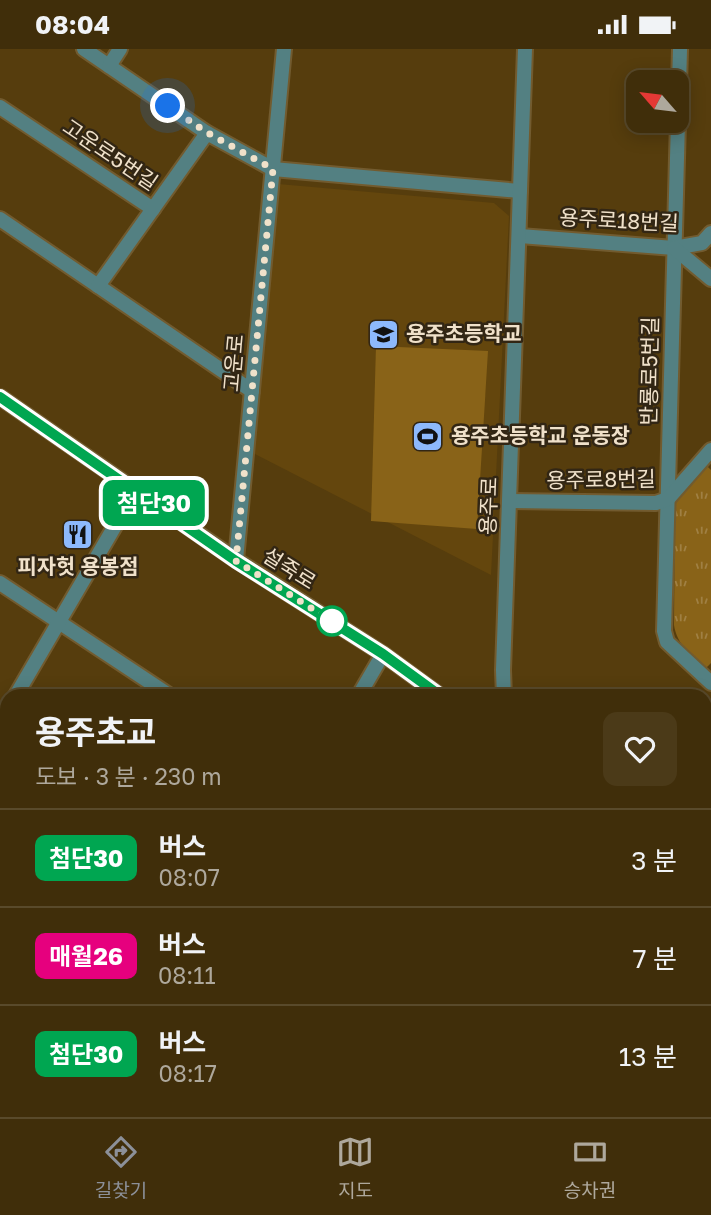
<!DOCTYPE html>
<html lang="ko">
<head>
<meta charset="utf-8">
<style>
	:root { --surface:#402e0a; --page:#4b3a18; --text:#f1f3f6; --muted:#aea89c; --line:#594a2b; --accent:#8c9099 }
	body { margin:0; font-family:"Golos Text","Noto Sans KR",sans-serif; background:var(--page); color:var(--text); height:100vh; display:flex; flex-direction:column; font-size:26px; white-space:nowrap }
	* { box-sizing:border-box; margin:0 }
	p { font-size:23px; color:var(--muted) }
	.icon { flex:none; width:38px; height:38px; fill:none; stroke:currentColor; stroke-width:2; stroke-linecap:round; stroke-linejoin:round }
	.map { position:relative; flex:1; overflow:hidden }
	.side { position:absolute; left:0px; top:640px; width:712px; height:429px; display:flex; flex-direction:column; background:var(--surface); border-radius:21px 21px 0 0; box-shadow:0 4px 18px #0003,0 0 0 2px var(--line) }
	.side>* { flex:none }
	.badge { padding:0 14px; border-radius:10px; font-size:24px; line-height:46px }
	.needle { width:46px; rotate:298deg }
	.controls { position:absolute; left:626px; top:21px; display:grid; gap:14px }
	.controls a { display:grid; place-items:center; width:63px; height:63px; border-radius:14px; background:var(--surface); box-shadow:0 4px 18px #0003,0 0 0 2px var(--line); font-size:35px }
	.you { position:absolute; width:35px; height:35px; margin:-18px; border:5px solid #fff; border-radius:50%; background:#1a73e8; box-shadow:0 0 0 10px #1a73e833 }
	.map>.badge { position:absolute; translate:-50% -50%; box-shadow:0 0 0 4px #fff }
	.round { display:grid; place-items:center; flex:none; width:74px; height:74px; border-radius:14px; background:var(--page) }
	.headline { display:flex; align-items:center; justify-content:space-between; height:119px; padding:0 35px }
	h1 { font-size:33px; font-weight:700; line-height:52px }
	ul { padding:0; list-style:none }
	li { display:flex; align-items:center; gap:21px; height:98px; padding:0 35px; border-top:2px solid var(--line) }
	li div { flex:1 }
	li b { display:block; font-size:26px }
	li em { font-style:normal }
	li .badge { min-width:77px; font-weight:700; text-align:center }
	.status { display:flex; justify-content:space-between; align-items:center; height:49px; padding:0 35px; background:var(--surface); direction:ltr }
	.status svg { height:19px; fill:currentColor }
	.dock { display:flex; justify-content:space-around; align-items:center; height:98px; border-top:2px solid var(--line); background:var(--surface); font-size:19px; color:var(--muted) }
	.dock a { display:grid; justify-items:center; gap:4px }
	.dock .current { color:var(--accent) }
	.map>svg:first-child { display:block }
</style>
</head>
<body>
<div class="status"><b>08:04</b><svg viewBox="0 0 49 12"><path d="M0 12V9h3v3zM5 12V6h3v6zM10 12V3h3v9zM15 12V0h3v12zM26 1h20v11H26zM47 4h2v5h-2z"/></svg></div>
<div class="map">
<svg width="711" height="1068" viewBox="0 0 711 1068">
	<defs>
		<pattern id="park-tufts" width="24" height="20" patternUnits="userSpaceOnUse" patternTransform="scale(1.75)"><rect width="24" height="20" fill="#896318"/><path d="M3 7l-1-3M5 7V3M7 7l1-3M15 17l-1-3M17 17v-4M19 17l1-3" fill="none" stroke="#a08043"/></pattern>
	</defs>
	<rect width="100%" height="100%" fill="#563d0d"/>
	<polygon fill="#64460d" points="278,135 494,154 509,167 491,526 251,403"/>
	<polygon fill="#896318" points="376,297 488,302 477,480 371,472"/>
	<g fill="url(#park-tufts)">
		<path d="M706,416L711,421V614L705,620C691,606 677,596 674,576L675,451Z"/>
		<polygon points="402,1062 536,1062 533,1068 412,1068"/>
	</g>
	<g fill="none" stroke-linecap="round" stroke-linejoin="round">
		<defs>
			<polyline id="service" points="705,1025 711,1028"/>
			<g id="minor">
				<polyline points="84,0 207,84 273,120 520,142"/>
				<polyline points="680,0 664,582 667,593 711,634"/>
				<polyline points="109,17 120,0"/>
				<polyline points="0,58 153,160"/>
				<polyline points="0,170 252,342"/>
				<polyline points="520,187 674,199 702,194 711,184"/>
				<polyline points="674,199 711,230"/>
				<polyline points="98,237 207,84"/>
				<polyline points="510,452 656,454 668,450 711,401"/>
				<polyline points="0,534 172,648"/>
				<polyline points="15,648 136,441"/>
				<polyline points="358,648 383,605"/>
				<polyline points="0,674 7,662"/>
				<polyline points="0,691 7,695"/>
				<polyline points="388,1062 398,1068"/>
				<polyline points="621,1062 631,1068"/>
				<polyline points="283,1068 286,1062"/>
				<polyline points="541,1068 544,1062"/>
			</g>
			<g id="tertiary">
				<polyline points="236,511 284,0"/>
				<polyline points="504,648 503,621 525,0"/>
				<polyline points="705,869 711,862"/>
			</g>
			<g id="secondary">
				<polyline points="0,348 236,511 383,605 442,648"/>
				<polyline points="705,887 711,892"/>
			</g>
		</defs>
		<use href="#service" stroke="#725b2f" stroke-width="10"/>
		<use href="#minor" stroke="#725b2f" stroke-width="18"/>
		<use href="#tertiary" stroke="#725b2f" stroke-width="18"/>
		<use href="#secondary" stroke="#725b2f" stroke-width="18"/>
		<use href="#service" stroke="#538082" stroke-width="7"/>
		<use href="#minor" stroke="#538082" stroke-width="14"/>
		<use href="#tertiary" stroke="#538082" stroke-width="14"/>
		<use href="#secondary" stroke="#57a1a5" stroke-width="14"/>
	</g>
	<g fill="none" stroke-linecap="round" stroke-linejoin="round">
		<defs>
			<polyline id="line" points="0,348 236,512 383,605 442,648"/>
		</defs>
		<use href="#line" stroke="#fff" stroke-width="16"/>
		<use href="#line" stroke="#00a651" stroke-width="10"/>
		<polyline stroke="#f0e1ca" stroke-width="7" stroke-dasharray="0 12.6" points="168,57 206,83 273,120 236,512 332,572"/>
	</g>
	<defs>
		<symbol id="school-square" viewBox="-11 -11 22 22"><rect x="-9" y="-9" width="18" height="18" rx="4" fill="#8db9fc" stroke="#322614"/><path d="M0-5L7-2L0 1L-7-2ZM-4 1L0 2.5L4 1V4Q0 6-4 4Z" fill="#111"/></symbol>
		<symbol id="stadium-square" viewBox="-11 -11 22 22"><rect x="-9" y="-9" width="18" height="18" rx="4" fill="#8db9fc" stroke="#322614"/><path d="M0-5a6.5 5 0 1 0 0 10a6.5 5 0 1 0 0-10ZM-3.5-1.8h7v3.6h-7Z" fill="#111"/></symbol>
		<symbol id="restaurant-square" viewBox="-11 -11 22 22"><rect x="-9" y="-9" width="18" height="18" rx="4" fill="#8db9fc" stroke="#322614"/><path d="M-5-6h1v4h1v-4h1v4h1v-4h1v5L-1.5 .5V6h-2V.5L-5-1ZM5-6V6H3V1.5H1.5Q1.5-4 5-6Z" fill="#111"/></symbol>
	</defs>
	<g fill-rule="evenodd">
		<use href="#school-square" x="366" y="268" width="35" height="35"/>
		<use href="#stadium-square" x="410" y="370" width="35" height="35"/>
		<use href="#restaurant-square" x="60" y="468" width="35" height="35"/>
	</g>
	<circle fill="#fff" stroke="#00a651" stroke-width="3.5" cx="332" cy="572" r="14"/>
	<g text-anchor="middle" stroke-width="5" stroke-linejoin="round" paint-order="stroke">
		<g font-size="21" fill="#f0e1ca" stroke="#322614">
			<text transform="translate(110 106) rotate(34)" y="7">고운로5번길</text>
			<text transform="translate(619 172) rotate(3)" y="7">용주로18번길</text>
			<text transform="translate(234 314) rotate(-85)" y="7">고운로</text>
			<text transform="translate(650 322) rotate(-89)" y="7">반룡로5번길</text>
			<text transform="translate(601 431) rotate(-1)" y="7">용주로8번길</text>
			<text transform="translate(489 457) rotate(-88)" y="7">용주로</text>
			<text transform="translate(289 520) rotate(32)" y="7">설죽로</text>
		</g>
		<g font-size="21" font-weight="bold" fill="#f0e1ca" stroke="#322614" text-anchor="start">
			<text x="406" y="292">용주초등학교</text>
			<text x="451" y="394">용주초등학교 운동장</text>
			<text x="78" y="525" text-anchor="middle">피자헛 용봉점</text>
		</g>
	</g>
</svg>
<div class="controls">
<a><svg class="needle" viewBox="-14 -14 28 28"><path d="M0-13l5 13h-10z" fill="#e53935"/><path d="M0 13l5-13h-10z" fill="#aea89c"/></svg></a>
</div>
<div class="you" style="left:168px;top:57px"></div>
<b class="badge" style="left:154px;top:454px;background:#00a651;color:#fff">첨단30</b>
<section class="side">
<div class="headline"><div><h1>용주초교</h1><p>도보 · 3 분 · 230 m</p></div><a class="round"><svg class="icon" aria-label="heart" viewBox="0 0 24 24"><path d="M12 20l-8-8c-3-5 5-10 8-4 3-6 11-1 8 4z"/></svg></a></div>
<ul>
<li><span class="badge" style="background:#00a651;color:#fff">첨단30</span><div><b>버스</b><p>08:07</p></div><em>3 분</em></li>
<li><span class="badge" style="background:#e6007e;color:#fff">매월26</span><div><b>버스</b><p>08:11</p></div><em>7 분</em></li>
<li><span class="badge" style="background:#00a651;color:#fff">첨단30</span><div><b>버스</b><p>08:17</p></div><em>13 분</em></li>
</ul>
</section>
</div>
<nav class="dock">
<a class="current"><svg class="icon" aria-label="directions" viewBox="0 0 24 24"><path d="M12 3l9 9-9 9-9-9zM9 14v-3h6M13 9l2 2-2 2"/></svg>길찾기</a>
<a><svg class="icon" aria-label="map" viewBox="0 0 24 24"><path d="M3 6l6-2 6 2 6-2v14l-6 2-6-2-6 2zM9 4v14M15 6v14"/></svg>지도</a>
<a><svg class="icon" aria-label="tickets" viewBox="0 0 24 24"><path d="M3 7h18v10H3zM15 7v10"/></svg>승차권</a>
</nav>
</body>
</html>
